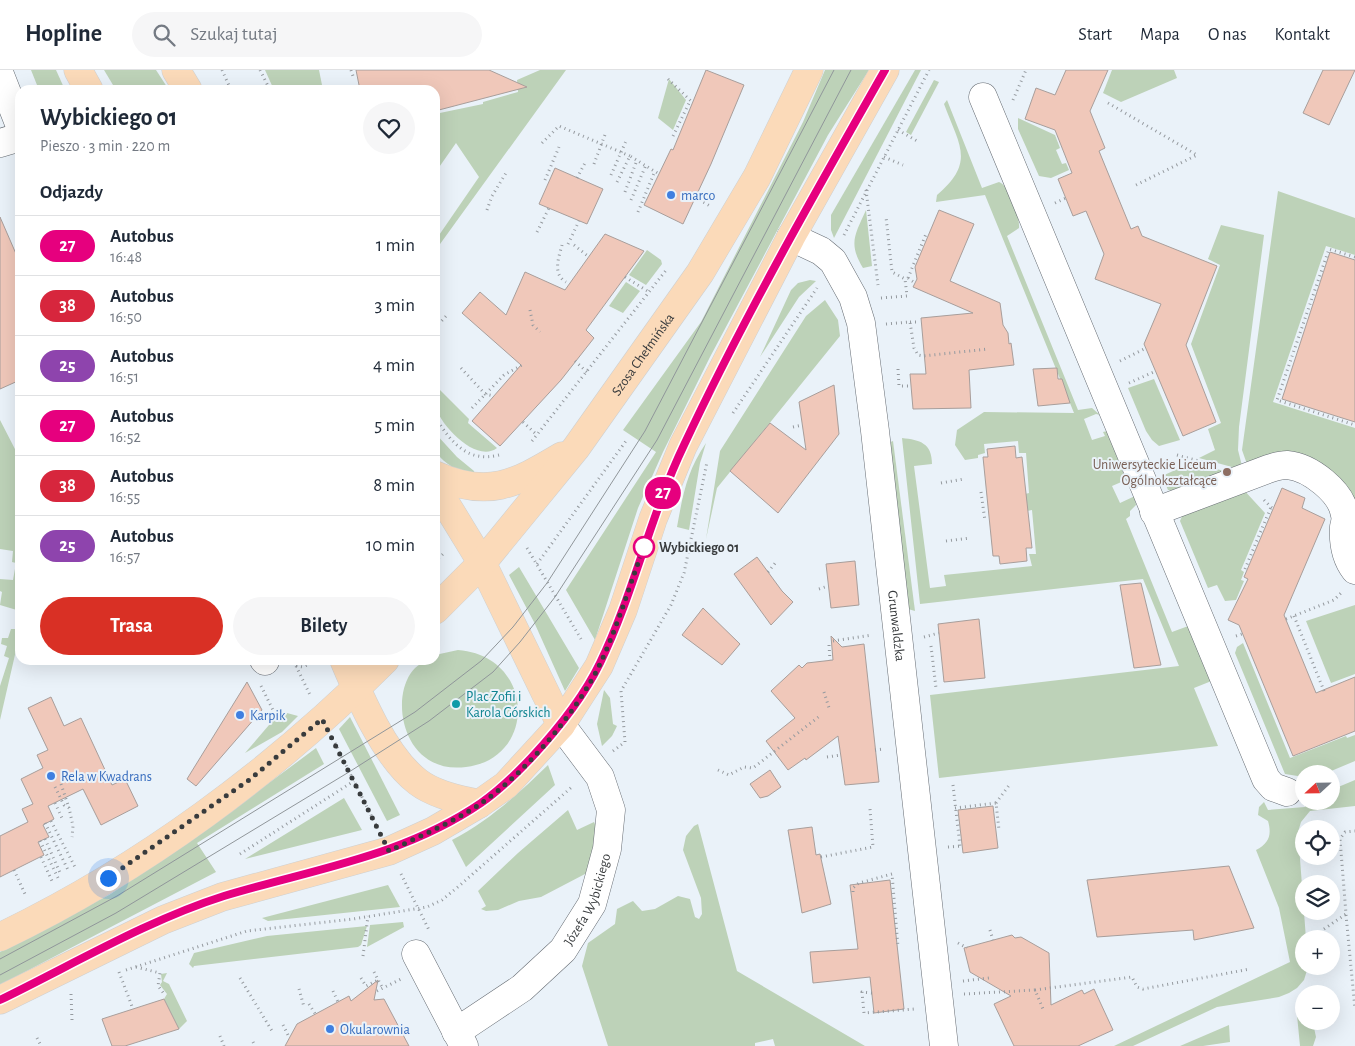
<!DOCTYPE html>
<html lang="pl">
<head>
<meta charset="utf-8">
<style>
	:root { --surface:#fff; --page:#f6f6f7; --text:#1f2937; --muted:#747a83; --line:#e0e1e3; --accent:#d93025 }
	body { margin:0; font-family:"Alegreya Sans",sans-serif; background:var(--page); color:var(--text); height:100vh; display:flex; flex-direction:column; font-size:19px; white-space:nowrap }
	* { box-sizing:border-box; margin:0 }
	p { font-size:16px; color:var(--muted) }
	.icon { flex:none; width:28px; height:28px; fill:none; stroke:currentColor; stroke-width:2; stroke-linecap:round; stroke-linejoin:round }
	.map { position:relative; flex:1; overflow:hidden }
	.drawer { position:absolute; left:15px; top:15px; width:425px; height:580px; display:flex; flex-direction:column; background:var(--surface); border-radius:15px; box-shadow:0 5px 20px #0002 }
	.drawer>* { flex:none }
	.badge { padding:0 10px; border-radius:16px; font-size:18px; line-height:32px }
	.needle { width:32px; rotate:248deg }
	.controls { position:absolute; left:1295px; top:695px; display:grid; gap:10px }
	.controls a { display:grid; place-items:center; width:45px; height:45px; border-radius:50%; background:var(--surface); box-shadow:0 5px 20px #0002; font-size:25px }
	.you { position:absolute; width:25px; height:25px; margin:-12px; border:4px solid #fff; border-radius:50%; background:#1a73e8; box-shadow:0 0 0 8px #1a73e833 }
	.map>.badge { position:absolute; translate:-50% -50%; box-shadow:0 0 0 2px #fff }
	h2 { padding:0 25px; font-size:19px; line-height:45px }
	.round { display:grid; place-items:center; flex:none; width:52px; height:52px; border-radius:26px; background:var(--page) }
	.overview { display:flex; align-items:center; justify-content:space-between; height:85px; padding:0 25px }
	h1 { font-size:24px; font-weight:600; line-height:38px }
	.cta { display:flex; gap:10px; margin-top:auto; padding:10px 25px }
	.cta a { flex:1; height:58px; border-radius:30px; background:var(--accent); color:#fff; font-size:20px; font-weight:600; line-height:58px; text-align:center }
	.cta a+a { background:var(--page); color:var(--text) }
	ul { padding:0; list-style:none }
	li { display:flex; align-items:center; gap:15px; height:60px; padding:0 25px; border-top:1px solid var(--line) }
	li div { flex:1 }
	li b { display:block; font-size:19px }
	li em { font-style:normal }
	li .badge { min-width:55px; font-weight:700; text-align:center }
	header { display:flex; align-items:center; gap:30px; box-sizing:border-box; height:70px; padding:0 25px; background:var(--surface); border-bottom:1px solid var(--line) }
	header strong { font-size:24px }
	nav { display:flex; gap:28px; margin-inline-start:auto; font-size:18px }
	.search { width:350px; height:45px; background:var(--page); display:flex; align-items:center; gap:12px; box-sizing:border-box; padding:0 18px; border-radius:28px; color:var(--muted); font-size:19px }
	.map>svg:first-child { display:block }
</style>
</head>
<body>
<header>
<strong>Hopline</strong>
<div class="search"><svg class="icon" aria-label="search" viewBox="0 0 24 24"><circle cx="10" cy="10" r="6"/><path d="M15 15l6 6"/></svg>Szukaj tutaj</div>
<nav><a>Start</a><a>Mapa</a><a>O nas</a><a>Kontakt</a></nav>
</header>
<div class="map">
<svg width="1355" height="976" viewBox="0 0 1355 976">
	<rect width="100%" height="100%" fill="#eaf2f9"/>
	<g fill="#bdd2b8">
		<polygon points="31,0 56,0 65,20 39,20"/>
		<polygon points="104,0 156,0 169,20 116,20"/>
		<polygon points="265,0 319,0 323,20 274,20"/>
		<polygon points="540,0 566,0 435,181 435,171 479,107 456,73 435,103 435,44 483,34 483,32 518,22 517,10"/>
		<polygon points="825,0 869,0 828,65 710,287 663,382 638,438 595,570 566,520 656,382 623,360 701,252 803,52"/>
		<polygon points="915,0 921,0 834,168 831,160 831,145"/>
		<polygon points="1112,0 1174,0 1177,8 1121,32 1103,23"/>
		<polygon points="669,9 686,30 673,60 658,48"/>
		<polygon points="934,10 939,12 911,65 906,62"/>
		<path d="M947,30L982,118L999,112C1010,116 1020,146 1019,158L1007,166L1078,340L1092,338L1100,345L1096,344L1084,349L1092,370L1105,366L1103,362L1107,361L1126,410L1112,416L1120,433L1135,426L1136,435L1130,441V446L1126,449L1172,562L1191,555L1214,610L1194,618L1218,676L939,708L930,625L1179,596L1143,509L920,534L902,368C920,370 932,373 932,394L914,396L930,518L946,516L944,505L1032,496L1029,484H1036L1032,440L1027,441L1025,424L1029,423L1026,383H1019L1018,371L984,374L985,383L978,385V388L965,390L955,375L957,360L984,342L1074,343L985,125L936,132L937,125C976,92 959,75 944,34Z"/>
		<polygon points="1018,48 1055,65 1060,78 1056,80 1062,94 1066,93 1069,100 1051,108 1039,106 1018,59"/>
		<polygon points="1278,121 1355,148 1355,185 1326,176 1273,332 1355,358 1355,445 1346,424 1248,397 1242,380"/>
		<path d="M866,140L872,196L863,198C848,173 855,165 866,140Z"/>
		<polygon points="1221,155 1264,165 1239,357 1238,380 1243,400 1199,388 1215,380 1208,359 1221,353 1191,274 1220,195 1208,189"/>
		<polygon points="647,180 661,190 662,194 646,215 629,205"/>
		<polygon points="810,210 816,211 799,227 760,287 791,220 798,213"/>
		<polygon points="626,212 640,221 623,243 609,236"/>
		<polygon points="825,230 838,250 840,266 717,418 706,469 720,381 806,246"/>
		<polygon points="1154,309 1180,370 1159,376 1152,370 1146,361 1128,318"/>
		<path d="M435,315L469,349L468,353L497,378C476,394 439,354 435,335C434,329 435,321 435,315Z"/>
		<polygon points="0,350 17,383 20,382 20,541 0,535 2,522 0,521 0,509 13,510 16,493 12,492 13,481 0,479"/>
		<path d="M435,363L457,387L474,401L475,405C458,403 446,394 435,382Z"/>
		<polygon points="893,371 915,541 908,539 888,373"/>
		<path d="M706,373L700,393L689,460L677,457C683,424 687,401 706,373Z"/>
		<polygon points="1191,393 1233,403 1174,421 1168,420 1162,406"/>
		<polygon points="1242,418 1265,443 1241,500 1244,502 1241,510 1244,511 1236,530 1225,531 1217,515 1208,518 1180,451 1183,444"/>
		<polygon points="519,497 579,598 565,621 534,552 509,505"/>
		<polygon points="1355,535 1355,604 1331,613 1306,551"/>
		<polygon points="20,548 20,563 0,650 0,616 9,588 4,586 7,576 1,574 2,568 8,568 11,559 16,559"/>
		<polygon points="1243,573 1290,688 1346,666 1347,668 1355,665 1355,691 1324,704 1304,704 1304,707 1285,704 1235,583 1237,577"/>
		<path d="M458,580C535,586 538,688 466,697C389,707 385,590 435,590V585Z"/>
		<polygon points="604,620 610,628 613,654 617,656 612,666 602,676 597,654"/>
		<polygon points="287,643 298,646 282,662 245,683 275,648"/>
		<polygon points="350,647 400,745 387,751 339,659"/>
		<polygon points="316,678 324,694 197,773 216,802 0,915 0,882 109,825 195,768"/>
		<path d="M548,695L555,715L466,797L452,770C489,751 518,724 548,695Z"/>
		<path d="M1355,710V736L1310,741L1301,752L1298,762L1306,869H1304V896L1308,897L1304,910L1297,918L1289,923L1279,927L1217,937L1133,976H1114L1290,892L1279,838L1256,780C1269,773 1272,765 1268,751L1258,745L1259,737L1264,732L1268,740L1305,737L1307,731H1331V720Z"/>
		<polygon points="344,728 362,760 245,789"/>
		<polygon points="568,740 577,760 594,752 597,758 591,798 585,804 541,827 519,831 498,840 486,841 481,839 486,836 478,821 518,783"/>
		<polygon points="698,754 737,901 865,976 775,976 773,969 755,973 755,976 608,976 582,896 588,873 615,854 617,839 633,831 642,841 655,839 678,826 690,829 695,847 699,849 702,844 701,828 683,780 686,766 694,756"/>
		<polygon points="388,815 400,837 268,851 262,848"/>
		<polygon points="403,852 404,857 367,877 370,855"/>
		<polygon points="367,856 361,875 358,877 194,896 193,898 189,894 194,883 267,866"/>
		<polygon points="167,903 163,911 169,914 187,951 179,959 164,929 167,924 160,915 162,912 161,904"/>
		<polygon points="1297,945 1304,945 1304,951 1313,953 1316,967 1313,976 1300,976"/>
		<polygon points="1229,955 1230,972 1203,976 1180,976"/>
	</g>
	<g fill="#f0c8ba" stroke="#a89e9b">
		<polygon points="356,0 489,0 527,17 435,41 435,20 360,20"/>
		<polygon points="706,0 744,15 711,94 683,154 644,135 671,79 673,80"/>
		<polygon points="1066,0 1108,0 1090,41 1105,78 1099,81 1131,159 1138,156 1142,166 1217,196 1186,275 1216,352 1183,366 1144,274 1161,234 1095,209 1104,184 1086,141 1073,146 1058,109 1072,103 1055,60 1025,49 1036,18 1055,25"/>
		<polygon points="1323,0 1355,0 1329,55 1303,43"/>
		<polygon points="555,98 603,119 587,154 539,134"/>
		<polygon points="939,140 974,154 950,211 1000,233 1003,255 1008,263 1009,274 1011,273 1014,295 969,300 971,338 913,339 910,304 926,304 921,248 973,243 913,217 917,209 915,197"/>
		<polygon points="0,147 20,193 20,310 0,319"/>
		<polygon points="605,164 644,181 586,260 594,268 561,310 500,376 472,351 521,295 462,243 480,222 506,245 525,202 565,220"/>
		<polygon points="1330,182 1355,190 1355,352 1282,329"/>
		<polygon points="1057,298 1058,309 1062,309 1070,333 1038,336 1033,299"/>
		<polygon points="834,315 839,364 778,443 730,401 770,353 806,380 799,332"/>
		<polygon points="1015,376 1016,388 1022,387 1032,478 1026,478 1027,491 1000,494 999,486 993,486 983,387 988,387 987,379"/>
		<polygon points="1282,418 1305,428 1302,438 1325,449 1284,545 1316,623 1355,607 1355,661 1293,686 1239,555 1228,550 1248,509 1244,507"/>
		<polygon points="757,487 782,521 793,532 771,555 734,504"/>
		<polygon points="855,491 859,535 831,538 826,494"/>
		<polygon points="1141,513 1161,595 1134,598 1120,515"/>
		<polygon points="703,538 740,574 722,595 682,565"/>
		<polygon points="979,549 985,608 944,612 938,554"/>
		<polygon points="831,566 842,577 864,574 879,712 845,715 838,666 806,690 805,688 788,700 766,671 795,648 771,621 799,595 802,598 807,593 833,590"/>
		<polygon points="247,612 262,640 196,716 187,709"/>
		<polygon points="51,627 64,656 81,648 112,715 125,709 138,736 101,755 83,719 48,736 54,749 43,755 49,767 38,772 44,785 0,807 0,766 28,752 22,739 33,734 21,709 43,698 37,685 48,680 28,638"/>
		<polygon points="770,700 781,717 768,726 760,728 750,714"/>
		<polygon points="993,736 998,778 963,783 958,740"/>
		<polygon points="812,757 816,785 820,784 831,834 802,843 788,760"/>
		<polygon points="1229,796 1254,858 1194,870 1193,860 1097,867 1087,810"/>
		<polygon points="890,810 904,939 874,943 870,907 813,913 810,882 858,879 850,815"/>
		<polygon points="1012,865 1015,868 1021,867 1049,883 1051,935 1082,920 1084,924 1094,919 1113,960 1078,976 1014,976 994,934 1011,926 970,902 964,878"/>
		<polygon points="378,910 374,930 384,929 409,976 285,976 297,954 349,926 351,931"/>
		<polygon points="164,929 179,959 125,976 112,976 102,949"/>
	</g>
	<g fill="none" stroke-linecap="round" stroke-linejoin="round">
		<defs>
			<g id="minor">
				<polyline points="0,5 20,56"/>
				<polyline points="983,27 1266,709 1273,717 1287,722"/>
				<polyline points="0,73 20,67"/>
				<path id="s1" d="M791,167L821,181L833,191L853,227L861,253L875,361L944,976"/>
				<path d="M1154,442L1268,399C1274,397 1281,395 1287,395C1310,397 1342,422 1345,445C1346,449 1345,453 1344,457C1343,473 1345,487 1355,500"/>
				<polyline points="264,590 265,591"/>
				<polyline points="416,884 464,976"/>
				<path id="s2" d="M456,962L522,918L563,880L592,834L607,779L611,740L600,707L561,655"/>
			</g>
			<g id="major">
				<polyline points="78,0 89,20"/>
				<polyline points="176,0 188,20"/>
				<path d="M435,405C488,429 515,414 562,386"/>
				<polyline points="435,416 482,493 561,655"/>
				<path id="s3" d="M435,540L482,493L576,378L700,203L757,107L809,0"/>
				<path d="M344,590C360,628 385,687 418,712C435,725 459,729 479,734"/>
				<path d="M0,867C142,799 274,701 385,590"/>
				<polyline points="0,930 163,850 222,827 389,781 433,761 479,734 506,715 561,655 599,596 623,540 653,449 683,376 791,167 885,0"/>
			</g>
		</defs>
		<use href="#minor" stroke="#666c73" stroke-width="29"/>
		<use href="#major" stroke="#cfd0d0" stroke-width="29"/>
		<g stroke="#959a9f" stroke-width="3" stroke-dasharray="1 4" stroke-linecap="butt">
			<polyline points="222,0 231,20"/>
			<polyline points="260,0 270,20"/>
			<polyline points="351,0 353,6"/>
			<polyline points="668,9 691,31"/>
			<polyline points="1013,30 1026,0"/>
			<polyline points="1108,33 1197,85 1136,115"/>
			<polyline points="898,60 917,71"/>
			<polyline points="673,66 690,31"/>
			<polyline points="542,73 559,56 630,86"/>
			<polyline points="884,87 903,95"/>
			<polyline points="594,94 606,62"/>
			<polyline points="611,105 626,71"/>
			<polyline points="577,108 586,91"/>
			<polyline points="545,110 559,77"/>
			<polyline points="617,112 630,86 659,104"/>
			<polyline points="866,120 878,215"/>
			<polyline points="625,122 637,90"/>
			<polyline points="695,127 710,136"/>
			<polyline points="631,130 646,95"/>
			<polyline points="1055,133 1066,128"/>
			<polyline points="487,140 492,126 506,103"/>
			<polyline points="638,142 655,101"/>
			<polyline points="537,162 549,138"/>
			<polyline points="844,165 929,0"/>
			<polyline points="568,174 579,151"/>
			<path d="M562,175C559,187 552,204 566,212"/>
			<polyline points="574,175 589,187"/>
			<polyline points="1355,187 1329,179 1277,330 1355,355"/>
			<polyline points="625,207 649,222"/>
			<polyline points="908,208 926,164"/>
			<polyline points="908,208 915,213"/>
			<polyline points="881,228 907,226 905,209 892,202 886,147"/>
			<polyline points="530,240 533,255 540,262"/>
			<polyline points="910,252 916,252"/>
			<polyline points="886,254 910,252 914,278 918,285 923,286 988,279"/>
			<polyline points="435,258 448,244"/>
			<polyline points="575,291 587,302"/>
			<polyline points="1120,291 1146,278"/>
			<polyline points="461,298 485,324 494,326"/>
			<polyline points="898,299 899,316 911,316"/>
			<polyline points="1129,313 1156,301"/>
			<polyline points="472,338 504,305 522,295"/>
			<polyline points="733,343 817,218"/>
			<path d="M435,347C451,372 467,393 499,385"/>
			<polyline points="523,352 537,365"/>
			<polyline points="793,357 802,355"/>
			<polyline points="532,371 667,199"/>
			<polyline points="1177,385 1206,393"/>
			<polyline points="941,413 964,409"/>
			<polyline points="981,422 985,451"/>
			<polyline points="1264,430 1273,439"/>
			<polyline points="946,471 970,468"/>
			<polyline points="527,478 581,569"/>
			<polyline points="435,492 445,482"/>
			<polyline points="537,494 626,371"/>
			<polyline points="1245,499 1271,437"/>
			<polyline points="768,502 776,492"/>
			<polyline points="819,519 828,516"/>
			<polyline points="1294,546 1324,621"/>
			<polyline points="1286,549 1334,530 1341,523"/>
			<polyline points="1236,566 1245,563"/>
			<polyline points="924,567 939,563"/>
			<polyline points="833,571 872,565"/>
			<polyline points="829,575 830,590"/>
			<polyline points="931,576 936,618"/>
			<polyline points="296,596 310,625"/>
			<polyline points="296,596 303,597 318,590"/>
			<polyline points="261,616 274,642"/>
			<polyline points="824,622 830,641"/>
			<polyline points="335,673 377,757"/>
			<polyline points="875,680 884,679"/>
			<polyline points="613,681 625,672 621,621 671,535 684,503 707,392"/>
			<polyline points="827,687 841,685"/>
			<polyline points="718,700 729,705 744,697 753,698 821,645"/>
			<polyline points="61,714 69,738"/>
			<polyline points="953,715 960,776"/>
			<polyline points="55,717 64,735 69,738 73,756 72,767"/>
			<polyline points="55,733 62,748"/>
			<polyline points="996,733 1010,714"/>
			<polyline points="955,738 996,733 999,760"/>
			<polyline points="51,751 75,797"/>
			<polyline points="45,753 69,802"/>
			<polyline points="45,769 61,805"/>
			<polyline points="40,771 58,808"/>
			<polyline points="948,777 962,776"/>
			<polyline points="240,784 354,711"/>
			<polyline points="41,787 52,811"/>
			<polyline points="821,787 873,777 870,739"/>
			<polyline points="14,800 25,824"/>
			<polyline points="401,804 430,862"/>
			<polyline points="853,822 853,818 859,813 892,804 898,877"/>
			<polyline points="1346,845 1355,939"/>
			<polyline points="1324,859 1346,844 1340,769 1345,762 1355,761"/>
			<polyline points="990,860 993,870"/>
			<polyline points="958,873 967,878"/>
			<polyline points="363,886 368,846"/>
			<polyline points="136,897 160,903 158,916 165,925"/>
			<polyline points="126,900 247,861 353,849 427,837 442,830 459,816 573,716"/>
			<polyline points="119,902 133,939"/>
			<polyline points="374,902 383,919"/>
			<polyline points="240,908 272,961"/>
			<polyline points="361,908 366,916 378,910"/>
			<polyline points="963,911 989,908"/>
			<polyline points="299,919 304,937"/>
			<polyline points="1035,920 1132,907 1137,917 1143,919 1250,899"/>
			<polyline points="333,921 338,932"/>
			<polyline points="377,921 401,909"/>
			<polyline points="872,923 862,922 864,943 915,939"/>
			<polyline points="71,924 72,950"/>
			<polyline points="964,924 1035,920 1043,939"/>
			<polyline points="309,934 316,945"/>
			<polyline points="283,955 288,965"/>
			<polyline points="220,966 224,976"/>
			<polyline points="37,968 41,976"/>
			<polyline points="253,972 255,976"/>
		</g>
		<use href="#minor" stroke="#fff" stroke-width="28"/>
		<use href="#major" stroke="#fbdab9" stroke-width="28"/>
		<g stroke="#90969a" stroke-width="1">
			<polyline points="0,889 117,826 415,642 481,591 513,557 547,513 645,361 834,0"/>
			<polyline points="0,905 116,843 349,702 429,651 493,602 520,572 555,527 657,370 851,0"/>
		</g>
	</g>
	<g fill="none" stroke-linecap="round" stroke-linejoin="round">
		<defs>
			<path id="line" d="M0,930C72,895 148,850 224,826C313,799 402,787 481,733C500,720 516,704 532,687C558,659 583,628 600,593C634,523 650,446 684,375C744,247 815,123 885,0"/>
		</defs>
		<use href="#line" stroke="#fff" stroke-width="11"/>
		<use href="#line" stroke="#e6007e" stroke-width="8"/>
		<path stroke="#383b3d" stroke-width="5" stroke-dasharray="0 9" d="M108,808L249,710L322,649L389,781C420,766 452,753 480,734C525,704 577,642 600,594C618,556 629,516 644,477"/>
	</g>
	<g fill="#3f7fe0" stroke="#eaf2f9" stroke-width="2">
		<circle cx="671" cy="125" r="5"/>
		<circle cx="240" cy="645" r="5"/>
		<circle cx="51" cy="706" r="5"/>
		<circle cx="330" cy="959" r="5"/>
	</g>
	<circle fill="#8d6e63" stroke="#eaf2f9" stroke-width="2" cx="1227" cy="402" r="5"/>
	<circle fill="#fff" stroke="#e6007e" stroke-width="2.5" cx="644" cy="477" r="10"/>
	<circle fill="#0f9aa8" stroke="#eaf2f9" stroke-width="2" cx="456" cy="634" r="5"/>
	<g text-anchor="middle" stroke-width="4" stroke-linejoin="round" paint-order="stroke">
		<g font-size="14" fill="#366cbe" stroke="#eaf2f9" text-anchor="start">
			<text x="681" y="130">marco</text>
			<text x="250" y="650">Karpik</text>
			<text x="61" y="711">Rela w Kwadrans</text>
			<text x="340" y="964">Okularownia</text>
		</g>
		<g font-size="14" fill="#383b3d" stroke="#eaf2f9">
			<text dy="5" stroke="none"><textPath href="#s3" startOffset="330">Szosa Chełmińska</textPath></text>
			<text dy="5" stroke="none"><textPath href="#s1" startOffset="422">Grunwaldzka</textPath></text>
			<text dy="5" stroke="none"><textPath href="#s2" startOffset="192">Józefa Wybickiego</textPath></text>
		</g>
		<g font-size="14" fill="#785e54" stroke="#eaf2f9" text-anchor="end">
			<text x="1217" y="399">Uniwersyteckie Liceum<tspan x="1217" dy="16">Ogólnokształcące</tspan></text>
		</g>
		<g font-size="14" font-weight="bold" fill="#383b3d" stroke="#eaf2f9" text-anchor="start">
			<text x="659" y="482">Wybickiego 01</text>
		</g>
		<g font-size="14" fill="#0d838f" stroke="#eaf2f9" text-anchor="start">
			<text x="466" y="631">Plac Zofii i<tspan x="466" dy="16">Karola Górskich</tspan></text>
		</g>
	</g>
</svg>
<div class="controls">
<a><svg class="needle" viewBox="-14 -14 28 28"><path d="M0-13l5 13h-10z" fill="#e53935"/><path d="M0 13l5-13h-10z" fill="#747a83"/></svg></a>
<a><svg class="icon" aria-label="locate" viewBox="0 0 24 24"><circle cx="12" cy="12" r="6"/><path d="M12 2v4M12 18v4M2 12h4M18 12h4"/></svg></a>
<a><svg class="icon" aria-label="layers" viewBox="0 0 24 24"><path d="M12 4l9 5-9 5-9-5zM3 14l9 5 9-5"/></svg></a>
<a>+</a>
<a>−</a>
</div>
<div class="you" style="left:108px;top:808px"></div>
<b class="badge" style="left:663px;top:423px;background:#e6007e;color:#fff">27</b>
<section class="drawer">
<div class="overview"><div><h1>Wybickiego 01</h1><p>Pieszo · 3 min · 220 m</p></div><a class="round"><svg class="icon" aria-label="heart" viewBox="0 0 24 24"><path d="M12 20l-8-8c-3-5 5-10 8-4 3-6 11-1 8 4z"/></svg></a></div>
<h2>Odjazdy</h2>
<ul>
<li><span class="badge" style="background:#e6007e;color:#fff">27</span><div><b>Autobus</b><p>16:48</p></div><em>1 min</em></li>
<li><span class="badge" style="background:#d7263d;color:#fff">38</span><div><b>Autobus</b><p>16:50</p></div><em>3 min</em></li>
<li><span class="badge" style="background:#8e44ad;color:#fff">25</span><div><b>Autobus</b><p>16:51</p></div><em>4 min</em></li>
<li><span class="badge" style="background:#e6007e;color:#fff">27</span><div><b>Autobus</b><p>16:52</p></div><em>5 min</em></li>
<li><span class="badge" style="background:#d7263d;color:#fff">38</span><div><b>Autobus</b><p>16:55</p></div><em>8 min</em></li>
<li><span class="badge" style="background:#8e44ad;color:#fff">25</span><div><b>Autobus</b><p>16:57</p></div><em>10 min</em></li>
</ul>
<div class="cta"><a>Trasa</a><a>Bilety</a></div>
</section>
</div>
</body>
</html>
